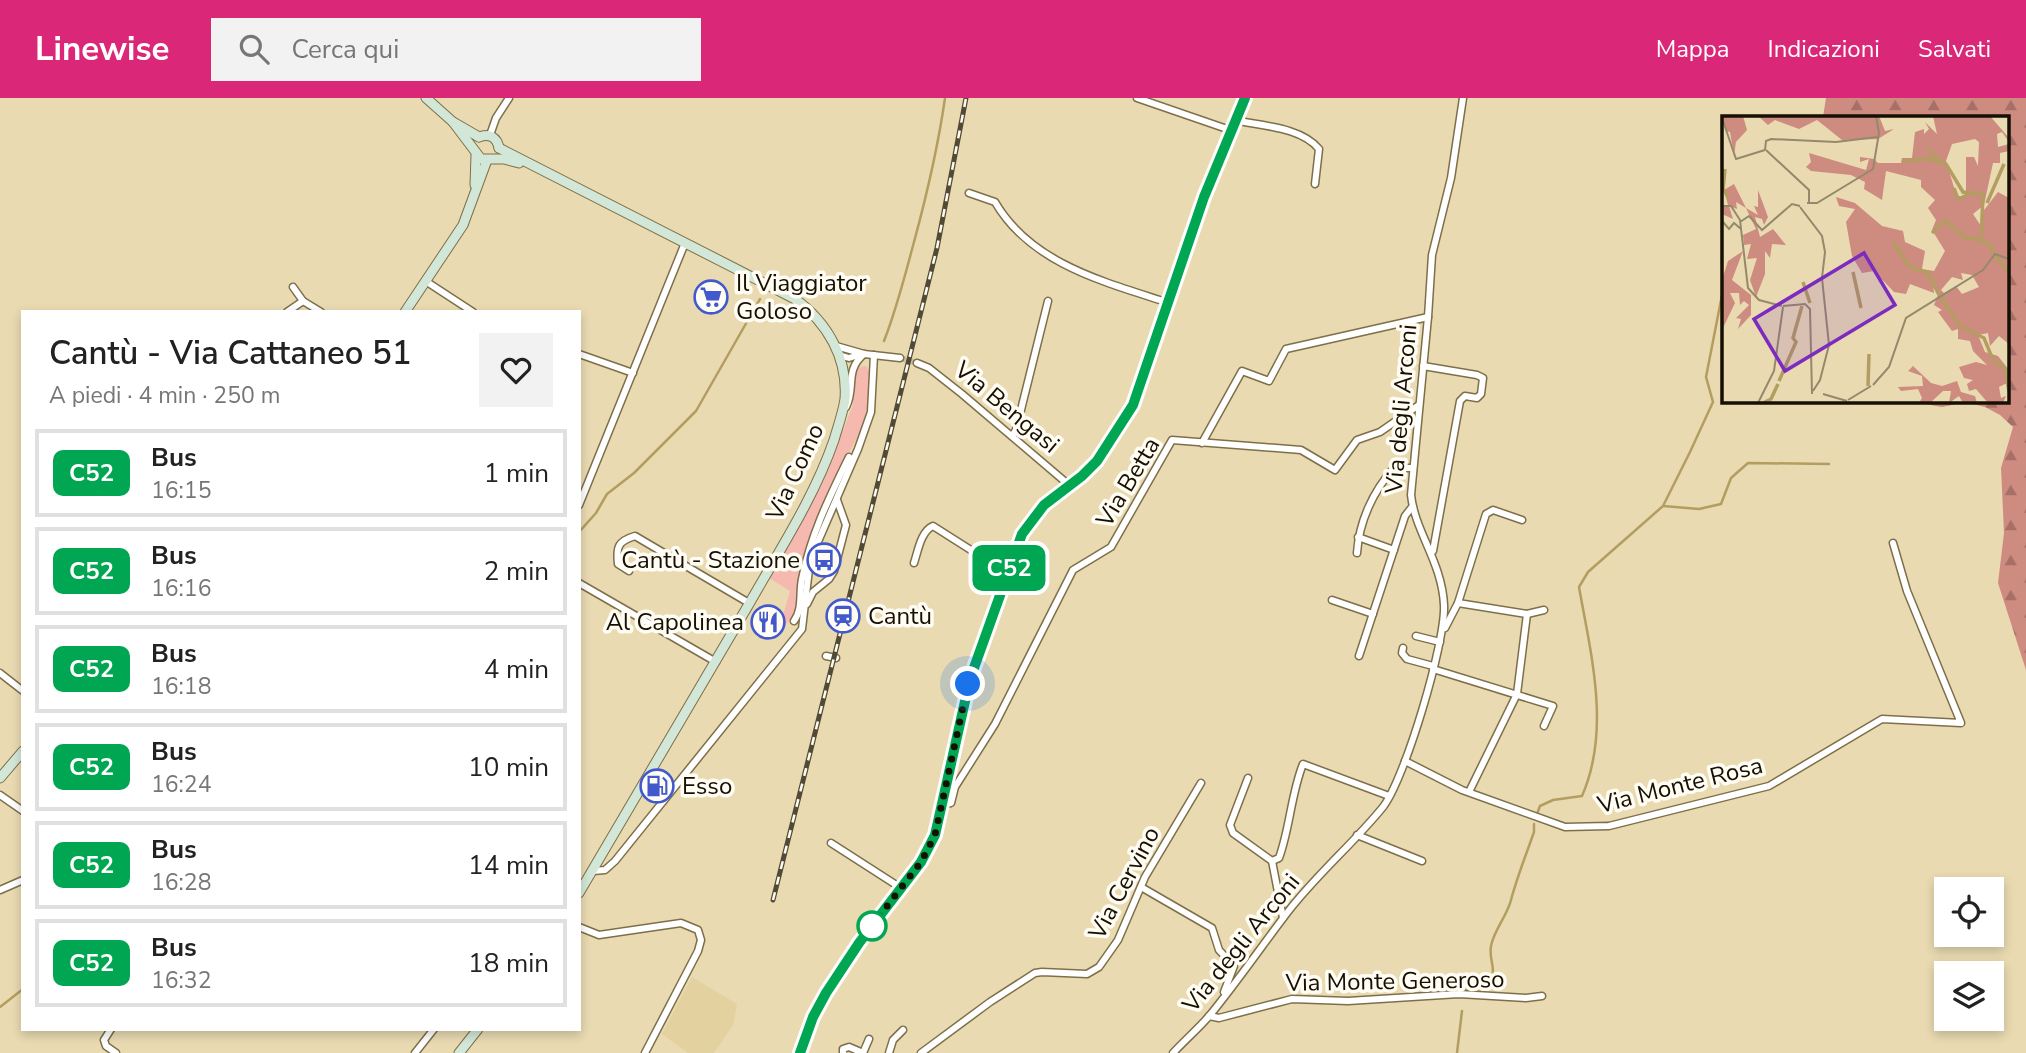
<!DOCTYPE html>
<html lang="it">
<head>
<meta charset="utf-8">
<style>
	:root { --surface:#fff; --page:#f2f2f2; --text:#222; --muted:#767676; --line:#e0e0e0; --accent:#db2777 }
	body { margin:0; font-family:"Nunito Sans",sans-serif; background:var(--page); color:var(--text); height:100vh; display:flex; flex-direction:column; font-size:26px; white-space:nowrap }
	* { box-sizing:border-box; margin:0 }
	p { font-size:23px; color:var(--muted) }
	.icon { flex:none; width:38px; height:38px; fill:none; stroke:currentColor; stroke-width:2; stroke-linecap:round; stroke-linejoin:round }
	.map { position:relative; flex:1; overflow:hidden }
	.side { position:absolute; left:21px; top:212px; width:560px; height:721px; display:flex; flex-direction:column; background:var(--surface); border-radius:0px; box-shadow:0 4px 10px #0003 }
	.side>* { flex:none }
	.badge { padding:0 14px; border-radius:10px; font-size:24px; line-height:46px }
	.fabs { position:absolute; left:1934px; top:779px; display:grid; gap:14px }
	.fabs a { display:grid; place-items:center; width:70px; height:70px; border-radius:0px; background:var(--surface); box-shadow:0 4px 10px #0003; font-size:35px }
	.you { position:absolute; width:35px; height:35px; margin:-18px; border:5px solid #fff; border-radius:50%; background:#1a73e8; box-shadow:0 0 0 10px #1a73e833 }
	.map>.badge { position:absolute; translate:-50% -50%; box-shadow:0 0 0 4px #fff }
	.round { display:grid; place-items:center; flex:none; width:74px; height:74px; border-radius:0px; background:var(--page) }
	.head { display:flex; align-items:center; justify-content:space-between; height:119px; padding:0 28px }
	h1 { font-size:33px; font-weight:600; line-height:52px }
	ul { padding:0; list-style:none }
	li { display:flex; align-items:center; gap:21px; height:88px; margin:0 14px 10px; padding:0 14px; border:4px solid var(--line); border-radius:0px }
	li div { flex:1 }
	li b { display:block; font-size:26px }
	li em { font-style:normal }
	li .badge { min-width:77px; font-weight:700; text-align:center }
	header { display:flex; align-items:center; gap:42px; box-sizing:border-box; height:98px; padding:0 35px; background:var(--accent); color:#fff }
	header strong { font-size:33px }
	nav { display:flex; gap:38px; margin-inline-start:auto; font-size:24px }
	.search { width:490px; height:63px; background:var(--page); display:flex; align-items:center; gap:18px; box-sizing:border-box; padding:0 24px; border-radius:0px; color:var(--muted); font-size:26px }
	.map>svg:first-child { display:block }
</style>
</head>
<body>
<header>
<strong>Linewise</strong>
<div class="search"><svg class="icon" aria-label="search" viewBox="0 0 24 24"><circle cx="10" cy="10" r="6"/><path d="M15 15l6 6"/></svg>Cerca qui</div>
<nav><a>Mappa</a><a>Indicazioni</a><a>Salvati</a></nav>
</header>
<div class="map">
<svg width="2026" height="955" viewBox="0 0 2026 955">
	<defs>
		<pattern id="forest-firs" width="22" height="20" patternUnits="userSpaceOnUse" patternTransform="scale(1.75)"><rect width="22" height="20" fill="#ce8b80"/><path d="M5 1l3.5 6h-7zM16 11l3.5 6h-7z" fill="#a67067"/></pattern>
	</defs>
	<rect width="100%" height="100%" fill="#e9dab1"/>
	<polygon fill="#e3d1a0" points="692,879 737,906 733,927 714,955 688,955 662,936"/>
	<path fill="#f6b9af" d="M866,268C876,282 868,310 863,325C857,344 845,360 836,378C821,406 808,442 800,473C792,507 808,505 778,535L790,493L769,480L824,381L853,307L854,280L855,274L860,269Z"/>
	<polygon fill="url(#forest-firs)" points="1826,0 2026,0 2026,572 1998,485 2004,435 2001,370 2013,329 2000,317 1985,309 1965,304 1942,309 1908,303 2007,303 2007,19 1823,19"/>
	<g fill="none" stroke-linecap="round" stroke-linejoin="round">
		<g stroke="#b39d60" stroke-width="2.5">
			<path d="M884,243C897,210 905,177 914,144C927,96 938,49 945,0"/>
			<polyline points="1663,408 1699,411 1721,406 1731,380 1748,365 1829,366"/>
			<polyline points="579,434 596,415 607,396 634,375 696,313 760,201"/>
			<path d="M1537,716L1540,708L1553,702L1582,698C1611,632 1591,557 1579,489L1588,474L1663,408L1690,354L1713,304L1706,279L1723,192"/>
			<path d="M1458,892L1486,891C1500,872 1488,864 1491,848C1494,832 1507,818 1511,802C1517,779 1526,757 1534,734V726"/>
			<polyline points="0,909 23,891"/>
			<polyline points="1457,955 1462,913"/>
		</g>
		<polyline stroke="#c9bc97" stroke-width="6" stroke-dasharray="6 3" stroke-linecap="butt" points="900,260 917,265"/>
		<defs>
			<g id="street">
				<polyline points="1137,0 1230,32"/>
				<path d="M1234,22C1262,28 1301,29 1319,51L1315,86"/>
				<polyline points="490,37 496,20 509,0"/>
				<path d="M969,95L995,104C1031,166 1105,184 1169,205"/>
				<polyline points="427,184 473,214"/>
				<polyline points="293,189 303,203 321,214"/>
				<polyline points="287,214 303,203"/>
				<polyline points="836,248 864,256 900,260"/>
				<polyline points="579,256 633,275"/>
				<polyline points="839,257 849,260 862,256"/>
				<polyline points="917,265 929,270 962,296 1069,387"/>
				<polyline points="1423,268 1477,277 1483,280 1481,296 1477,300 1465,298 1460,303 1433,453"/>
				<path d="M846,309C856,290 844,273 864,256"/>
				<polyline points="1012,338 1016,332 1048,203"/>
				<polyline points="1202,345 1242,273 1269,283 1286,251 1428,219"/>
				<polyline points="579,407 685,145"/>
				<polyline points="1358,439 1394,452"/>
				<path d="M1357,455C1359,424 1373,393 1394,370H1413"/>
				<path d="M914,465C918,453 921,433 933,428L1007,475"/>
				<path d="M629,473L618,466C616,449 618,443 635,438L749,505"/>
				<polyline points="579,485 716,564"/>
				<polyline points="1332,502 1373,516"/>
				<polyline points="1458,505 1527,516 1517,596 1469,694"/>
				<polyline points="807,506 813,494 829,481 834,473 846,427 837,402"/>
				<polyline points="1527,516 1544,512"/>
				<path d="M794,523C803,511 799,495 802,481C811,436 829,400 849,359"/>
				<polyline points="1445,530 1458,505 1486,416 1493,412 1522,422"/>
				<polyline points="1416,538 1440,544"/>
				<polyline points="1403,550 1402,555 1407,561 1433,568"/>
				<polyline points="826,558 836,560"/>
				<polyline points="1359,558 1405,418 1412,409"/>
				<polyline points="1433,571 1553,608 1544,628"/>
				<polyline points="0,575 23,593"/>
				<polyline points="1405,663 1462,692 1565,729 1609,728 1769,688 1882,621 1961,625 1907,493 1893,445"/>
				<polyline points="1248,680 1230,727 1233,735 1272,763 1283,820"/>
				<polyline points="0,697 23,713"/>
				<polyline points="944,706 951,705 955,689 995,626 1073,472 1111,449 1172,342 1301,352 1335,372 1357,342 1380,334 1419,307"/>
				<polyline points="1357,737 1422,763"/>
				<polyline points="831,745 901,790"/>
				<path d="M1272,763L1279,760C1290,730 1291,696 1303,666L1389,698"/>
				<polyline points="593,773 605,772 615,763 802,531 809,471 817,446 858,351 871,314 874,257"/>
				<polyline points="1141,789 1212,830 1219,852 1234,868 1224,894"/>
				<polyline points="0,792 23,782"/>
				<polyline points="579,829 599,837 681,825 698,832 701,842 698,853 645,955"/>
				<polyline points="1209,918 1219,920 1292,901 1348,903 1459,896 1526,900 1542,898"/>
				<polyline points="111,931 104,942 106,948 116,955"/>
				<polyline points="415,955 434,931"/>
				<polyline points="843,955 843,951 849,949 863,955"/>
				<polyline points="863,955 869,941"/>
				<polyline points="889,955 893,942 903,932"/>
				<polyline points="921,955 990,904 1035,875 1042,874 1087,876 1099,869 1118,842 1145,779 1201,685"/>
				<path d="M1173,955C1185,942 1199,930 1210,917C1237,884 1261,849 1287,815C1316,777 1353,746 1383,709C1405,681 1446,543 1444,507C1442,464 1415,434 1411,397L1428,219L1432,157L1451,80L1463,0"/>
			</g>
			<g id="secondary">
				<polyline points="426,0 453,24 479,39"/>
				<polyline points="453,24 481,61 504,61 519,65"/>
				<path d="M479,39C489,35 497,39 499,50"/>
				<path d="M499,50L795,201C827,224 848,260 845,301C843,315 838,328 834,342C814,400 779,453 749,506C693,603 636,699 579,795"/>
				<polyline points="475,87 476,57"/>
				<polyline points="405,214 463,127 487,62"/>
				<polyline points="0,680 23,653"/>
				<polyline points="459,955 478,931"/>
				<polyline points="800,955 813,919 826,895 877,821 921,764 935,737 970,581 1022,436 1044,407 1082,378 1097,363 1133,307 1204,99 1245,0"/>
			</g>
		</defs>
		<use href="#street" stroke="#7d6f49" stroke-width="9"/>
		<use href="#secondary" stroke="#7d6f49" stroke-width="11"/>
		<use href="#street" stroke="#fff" stroke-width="6"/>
		<use href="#secondary" stroke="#d2e7d7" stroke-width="9"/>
		<defs>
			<polyline id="rail" points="773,802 937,150 966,0"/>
		</defs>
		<use href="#rail" stroke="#534a35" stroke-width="5"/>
		<use href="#rail" stroke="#fffcf4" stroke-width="2.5" stroke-dasharray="8" stroke-linecap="butt"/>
	</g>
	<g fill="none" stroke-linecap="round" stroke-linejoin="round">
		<defs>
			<polyline id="line" points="800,955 813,919 826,895 859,845 921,764 935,737 970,581 1022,436 1044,407 1082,378 1097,363 1133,307 1204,99 1245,0"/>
		</defs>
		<use href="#line" stroke="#fff" stroke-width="16"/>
		<use href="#line" stroke="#00a651" stroke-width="10"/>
		<polyline stroke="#161003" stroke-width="7" stroke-dasharray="0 12.6" points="872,828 868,833 921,764 935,737 968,586"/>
	</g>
	<defs>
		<symbol id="supermarket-ring" viewBox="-11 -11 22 22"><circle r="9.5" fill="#fffcf4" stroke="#4159cc" stroke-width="1.5"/><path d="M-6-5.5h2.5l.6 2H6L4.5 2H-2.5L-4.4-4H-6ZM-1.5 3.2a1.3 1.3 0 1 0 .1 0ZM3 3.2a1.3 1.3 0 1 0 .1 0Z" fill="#4159cc"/></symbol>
		<symbol id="bus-ring" viewBox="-11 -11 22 22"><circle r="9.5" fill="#fffcf4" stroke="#4159cc" stroke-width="1.5"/><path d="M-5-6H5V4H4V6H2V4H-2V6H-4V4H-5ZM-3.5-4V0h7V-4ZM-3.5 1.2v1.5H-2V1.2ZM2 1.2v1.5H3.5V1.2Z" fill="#4159cc"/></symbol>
		<symbol id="station-ring" viewBox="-11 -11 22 22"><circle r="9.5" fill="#fffcf4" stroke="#4159cc" stroke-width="1.5"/><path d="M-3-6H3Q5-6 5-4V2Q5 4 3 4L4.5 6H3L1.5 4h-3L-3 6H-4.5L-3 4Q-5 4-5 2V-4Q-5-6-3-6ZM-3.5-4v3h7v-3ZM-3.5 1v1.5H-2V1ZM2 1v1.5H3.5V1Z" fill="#4159cc"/></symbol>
		<symbol id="restaurant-ring" viewBox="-11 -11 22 22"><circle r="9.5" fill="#fffcf4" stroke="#4159cc" stroke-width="1.5"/><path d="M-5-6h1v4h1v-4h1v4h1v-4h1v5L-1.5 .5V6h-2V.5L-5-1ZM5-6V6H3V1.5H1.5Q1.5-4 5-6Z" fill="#4159cc"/></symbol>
		<symbol id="fuel-ring" viewBox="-11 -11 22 22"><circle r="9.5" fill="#fffcf4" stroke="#4159cc" stroke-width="1.5"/><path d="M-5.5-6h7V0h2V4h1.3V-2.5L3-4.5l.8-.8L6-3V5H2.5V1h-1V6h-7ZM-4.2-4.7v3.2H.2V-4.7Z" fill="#4159cc"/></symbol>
	</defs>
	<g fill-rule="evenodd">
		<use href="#supermarket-ring" x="692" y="180" width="38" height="38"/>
		<use href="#bus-ring" x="805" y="443" width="38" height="38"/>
		<use href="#station-ring" x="824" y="499" width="38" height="38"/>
		<use href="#restaurant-ring" x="749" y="505" width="38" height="38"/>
		<use href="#fuel-ring" x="638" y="669" width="38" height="38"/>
	</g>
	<circle fill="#fff" stroke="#00a651" stroke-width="3.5" cx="872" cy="828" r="14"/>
	<g text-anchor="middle" stroke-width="7" stroke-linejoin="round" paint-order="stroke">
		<g font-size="24" fill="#161003" stroke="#fffcf4" text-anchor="start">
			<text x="736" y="193">Il Viaggiator<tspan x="736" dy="28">Goloso</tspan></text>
			<text x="800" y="470" text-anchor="end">Cantù - Stazione</text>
			<text x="868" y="526">Cantù</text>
			<text x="744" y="532" text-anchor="end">Al Capolinea</text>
			<text x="682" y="696">Esso</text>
		</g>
		<g font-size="24" fill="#161003" stroke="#fffcf4">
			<text transform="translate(1007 309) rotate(40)" y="8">Via Bengasi</text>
			<text transform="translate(1401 311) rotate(-85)" y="8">Via degli Arconi</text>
			<text transform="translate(795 374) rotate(-65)" y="8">Via Como</text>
			<text transform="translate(1128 384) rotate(-59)" y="8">Via Betta</text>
			<text transform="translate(1680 687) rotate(-14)" y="8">Via Monte Rosa</text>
			<text transform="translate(1124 785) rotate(-62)" y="8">Via Cervino</text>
			<text transform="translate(1241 845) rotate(-51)" y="8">Via degli Arconi</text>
			<text transform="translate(1395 883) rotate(-1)" y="8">Via Monte Generoso</text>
		</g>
	</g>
	<g transform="translate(1722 18)">
		<rect width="287" height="287" fill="#e9dab1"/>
		<path d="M14,0H21L25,14L14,26L12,40L8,16L4,15L0,0ZM36,0H157L163,15L172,13L156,23L120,24L95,4L77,13L53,4L46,9ZM211,0H268L287,22V26L280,16L275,18L276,31L287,28V35L278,37V47H271L262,89L251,98L259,110V98L276,76L287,82V228L277,220L268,230L266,217L256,219L263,236L276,240L287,254V266L277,271L279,282L284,280L281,287H266L254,273L247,275L245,268L251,264L242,262L237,251L254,246L265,249L251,235L248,225L236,223V213L230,215L216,196L220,194L212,189L217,176L211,167L212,177L188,168L184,178L172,176L152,155L140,157L130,140L124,106L133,93L117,90L114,81L133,87L160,110L181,115L183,126L203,135L200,153L212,155L223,135L210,114L214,104L206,92L213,84L199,71V64L164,55L160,84L142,73L143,66L129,59L89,55L84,51L89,46L87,37L144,54L147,43L138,46V41L152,43L156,47H179L180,42H190L193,16L202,13V18L207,13L203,6L215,18ZM253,23L257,26L256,50L252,41H244V77L239,81L234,78L224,45L230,28ZM239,157L250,159L257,171L240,178L234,170L222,177L219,174L230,161L241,164ZM12,68L24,92L14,86L15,93L7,90L11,103L0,98V90L6,89L2,74ZM36,74L46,101L42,109L40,103L33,101L38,121L51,113L64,129L50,128L48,142L43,135V158L34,181L28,164L35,142L25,143L29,128L22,129L21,119L34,113L24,92L36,99L32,90L36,91ZM21,135L10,164L29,179V199L16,213L19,203L14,202L27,189L22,185L18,189L17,177H8L13,187L0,214L1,161L6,145ZM191,250L209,267L220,270L235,265L239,276L253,280L255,287H241L237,280L227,287L229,275H221L208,287H197L200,282L196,273L179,275L176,271L201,270L200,260L186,255Z" fill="#ce8b80" fill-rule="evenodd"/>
		<path fill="none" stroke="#b39d60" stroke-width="3.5" d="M205,33L222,48M181,45L207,43L224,48L241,76L261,78L259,125L269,130L271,139M3,53L1,73L6,81M232,72L236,83L248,78M265,87L282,48M210,117L223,105L242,121L259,124M171,126L187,150L206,157L217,179M272,139L287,156M131,156L139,192M81,166L88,187M219,181L238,210M238,210L262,222L271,244L283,253L287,275M57,265L74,226L71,222L80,190M146,270L147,238M41,287L49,283L56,268"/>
		<path fill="none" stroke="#95896b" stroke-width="2" d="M0,2L14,43L43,34M43,34L44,25L49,23L114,26L155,21M44,34L87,74V86M85,87H95L151,53L157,17L154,0M0,90H9L18,104L26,172L37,184L60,190M78,91L100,120L103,136L100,162L107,229L98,264L91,275M0,105L7,113L12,107L19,113M18,106L27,100L40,114L70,88L78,90M61,190L83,188L88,193L90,278M151,269L167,251L184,202L261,154L273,138L287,143M101,278L125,285M126,284L149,270M36,287L52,255L61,191"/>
		<path fill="#7b2cbf" fill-opacity="0.15" stroke="#7b2cbf" stroke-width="3.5" d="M142,137L173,189L63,255L32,203Z"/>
		<rect width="287" height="287" fill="none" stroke="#161003" stroke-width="3.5"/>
	</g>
</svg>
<div class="fabs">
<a><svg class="icon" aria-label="locate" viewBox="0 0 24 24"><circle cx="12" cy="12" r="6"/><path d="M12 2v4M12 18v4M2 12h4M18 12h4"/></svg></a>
<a><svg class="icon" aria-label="layers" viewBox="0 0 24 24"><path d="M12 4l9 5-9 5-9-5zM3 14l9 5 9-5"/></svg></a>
</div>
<div class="you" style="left:968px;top:586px"></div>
<b class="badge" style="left:1009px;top:470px;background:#00a651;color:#fff">C52</b>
<section class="side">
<div class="head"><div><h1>Cantù - Via Cattaneo 51</h1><p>A piedi · 4 min · 250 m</p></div><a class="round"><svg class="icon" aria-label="heart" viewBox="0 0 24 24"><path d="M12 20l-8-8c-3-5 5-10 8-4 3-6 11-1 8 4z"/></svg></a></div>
<ul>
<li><span class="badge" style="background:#00a651;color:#fff">C52</span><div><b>Bus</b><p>16:15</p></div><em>1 min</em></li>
<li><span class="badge" style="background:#00a651;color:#fff">C52</span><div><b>Bus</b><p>16:16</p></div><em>2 min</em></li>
<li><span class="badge" style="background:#00a651;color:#fff">C52</span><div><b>Bus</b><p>16:18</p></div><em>4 min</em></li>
<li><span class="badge" style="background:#00a651;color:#fff">C52</span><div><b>Bus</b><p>16:24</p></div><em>10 min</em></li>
<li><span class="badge" style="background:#00a651;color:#fff">C52</span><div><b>Bus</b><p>16:28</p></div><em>14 min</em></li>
<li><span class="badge" style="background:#00a651;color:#fff">C52</span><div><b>Bus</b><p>16:32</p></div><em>18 min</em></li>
</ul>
</section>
</div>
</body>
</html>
